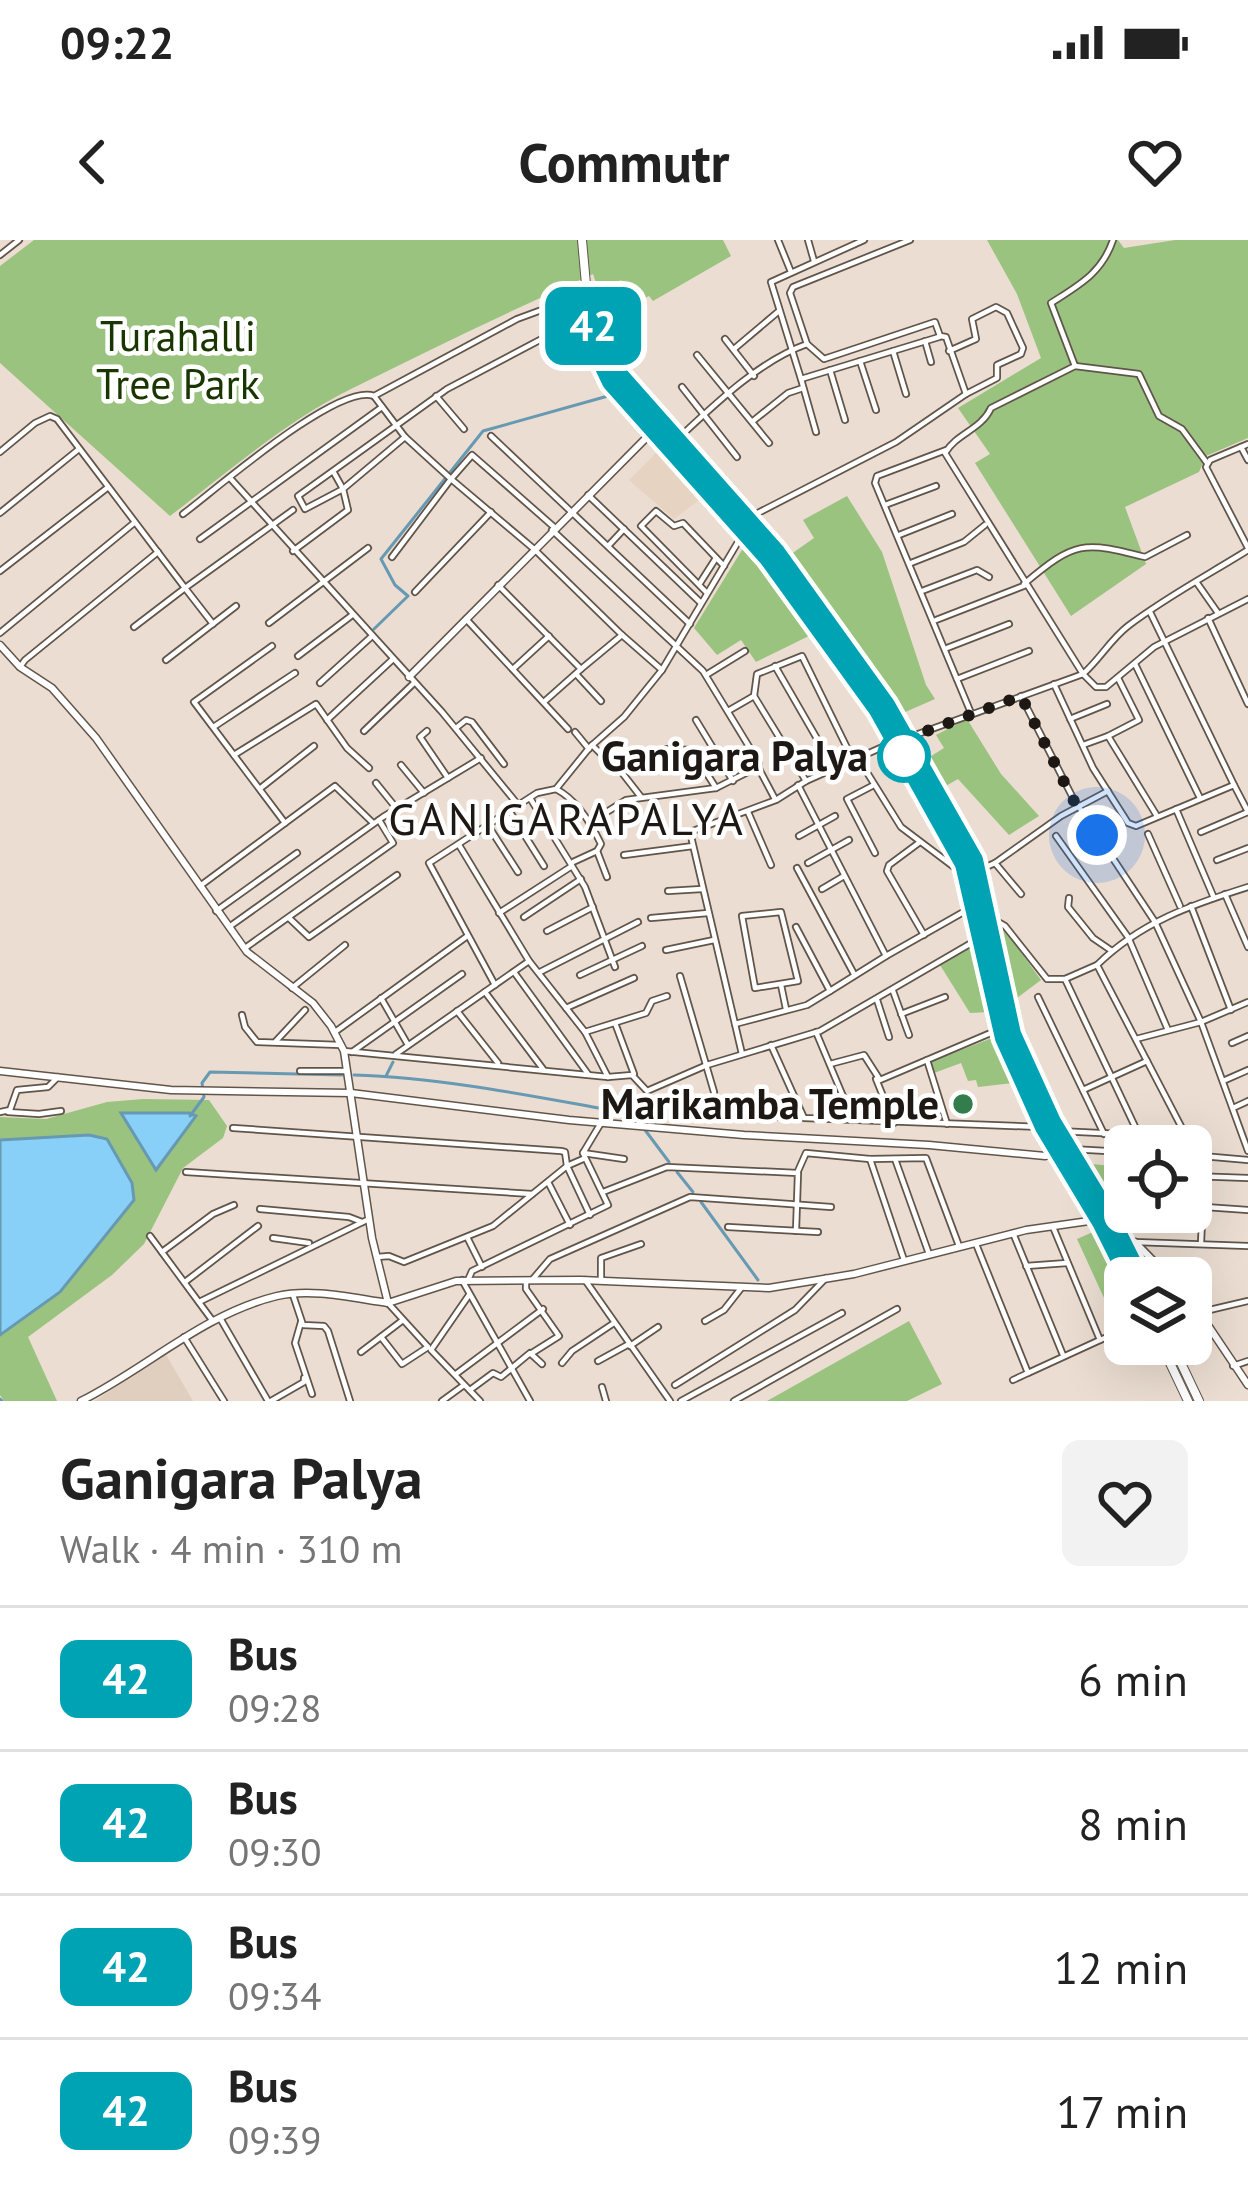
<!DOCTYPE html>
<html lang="en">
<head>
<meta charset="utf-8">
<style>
	:root { --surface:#fff; --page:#f2f2f2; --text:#222; --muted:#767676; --line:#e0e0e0 }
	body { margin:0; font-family:"PT Sans",sans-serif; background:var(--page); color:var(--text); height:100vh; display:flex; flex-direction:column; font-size:45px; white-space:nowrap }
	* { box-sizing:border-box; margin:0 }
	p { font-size:39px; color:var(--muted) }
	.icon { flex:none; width:66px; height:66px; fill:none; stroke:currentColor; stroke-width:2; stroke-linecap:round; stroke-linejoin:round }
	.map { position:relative; height:1161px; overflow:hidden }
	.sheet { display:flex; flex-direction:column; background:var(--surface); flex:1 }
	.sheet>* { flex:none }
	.badge { padding:0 24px; border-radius:18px; font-size:42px; line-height:78px }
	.controls { position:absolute; left:1104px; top:885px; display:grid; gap:24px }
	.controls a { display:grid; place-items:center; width:108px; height:108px; border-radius:18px; background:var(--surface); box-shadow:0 12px 48px #0002; font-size:60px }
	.you { position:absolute; width:60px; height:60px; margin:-30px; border:9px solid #fff; border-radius:50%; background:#1a73e8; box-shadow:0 0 0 18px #1a73e833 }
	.map>.badge { position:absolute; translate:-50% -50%; box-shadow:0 0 0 6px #fff }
	.round { display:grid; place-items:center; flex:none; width:126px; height:126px; border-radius:18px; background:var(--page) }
	.summary { display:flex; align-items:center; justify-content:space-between; height:204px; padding:0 60px }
	h1 { font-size:57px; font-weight:700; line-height:90px }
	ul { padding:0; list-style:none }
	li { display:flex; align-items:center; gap:36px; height:144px; padding:0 60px; border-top:3px solid var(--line) }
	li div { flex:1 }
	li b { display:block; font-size:45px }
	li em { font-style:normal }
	li .badge { min-width:132px; font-weight:700; text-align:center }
	.status { display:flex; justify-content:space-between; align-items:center; height:84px; padding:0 60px; background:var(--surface); direction:ltr }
	.status svg { height:33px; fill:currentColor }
	header { display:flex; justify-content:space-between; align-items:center; height:156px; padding:0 60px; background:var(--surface); font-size:54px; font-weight:700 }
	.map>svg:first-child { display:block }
</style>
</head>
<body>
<div class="status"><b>09:22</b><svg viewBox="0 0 49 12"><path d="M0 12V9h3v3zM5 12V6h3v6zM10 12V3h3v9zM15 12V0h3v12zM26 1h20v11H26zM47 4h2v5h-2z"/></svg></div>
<header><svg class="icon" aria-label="back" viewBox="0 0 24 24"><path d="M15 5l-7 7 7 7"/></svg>Commutr<svg class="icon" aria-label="heart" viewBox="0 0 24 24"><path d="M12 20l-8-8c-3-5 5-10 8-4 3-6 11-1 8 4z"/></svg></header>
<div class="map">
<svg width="1248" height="1161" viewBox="0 0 1248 1161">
	<rect width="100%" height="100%" fill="#ebddd1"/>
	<polygon fill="#e6d3c1" points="659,210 703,257 674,279 629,240"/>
	<polygon fill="#e0cfbf" points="165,1113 193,1161 95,1161"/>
	<g fill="#9ac380">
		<path d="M34,0H723L731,16L653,61L649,56L626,69L620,59L629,53L621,40L599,52L593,34C512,70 431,109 351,149C286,181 228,232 170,276L0,123V26Z"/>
		<polygon points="987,0 1118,0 1124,8 1175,0 1248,0 1248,198 1206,216 1199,232 1125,267 1146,324 1071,376 975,223 990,214 958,168 1041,118 1017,54"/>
		<polygon points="847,256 882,312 926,445 935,459 903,473 879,435 787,317 814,298 803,280"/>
		<polygon points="745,305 813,394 756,422 741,400 717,415 694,388"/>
		<polygon points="967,479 1001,534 1039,576 1009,595 958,539 944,547 928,518 944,508 936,495"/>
		<polygon points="993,685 1005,690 1041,740 1009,764"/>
		<polygon points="974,705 988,772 970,773 940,725"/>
		<polygon points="992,798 1013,843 978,847 976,840 968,841 961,823 934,833 930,822"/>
		<polygon points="143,859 209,860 227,886 223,898 183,928 144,1004 112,1035 28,1097 57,1161 4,1161 0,1155 0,1095 60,1052 134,960 88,895 0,900 0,877 46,879 107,862"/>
		<polygon points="1091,924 1125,927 1125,963 1114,968"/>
		<polygon points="1093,992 1125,1054 1125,1104 1132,1104 1126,1106 1077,999"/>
		<polygon points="909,1081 942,1144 907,1161 767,1161"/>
	</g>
	<g fill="#88d0f7" stroke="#6899b3" stroke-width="3">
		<polygon points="121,873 189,873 196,876 156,930"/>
		<polygon points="89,895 107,899 132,943 134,960 60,1052 0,1095 0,900"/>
	</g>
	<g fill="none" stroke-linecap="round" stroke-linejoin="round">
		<g stroke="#6899b3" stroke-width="3">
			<polyline points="374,389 408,356 395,345 381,319 483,191 608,156"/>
			<path d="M354,835C447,838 541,858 632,874L639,883"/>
			<polyline points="386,836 393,822"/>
			<polyline points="190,876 204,857 202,843 210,832 342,835"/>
			<polyline points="645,890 669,922"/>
			<polyline points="677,932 693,952"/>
			<polyline points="701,962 758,1040"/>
			<polyline points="0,1159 2,1161"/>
		</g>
		<defs>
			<g id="minor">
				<polyline points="778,0 791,32"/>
				<polyline points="808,0 814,21"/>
				<polyline points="864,0 771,42 801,139 939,97"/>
				<polyline points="0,15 19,0"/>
				<polyline points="725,99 754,136"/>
				<polyline points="925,101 931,122"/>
				<polyline points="734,109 779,71"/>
				<polyline points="893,111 906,154"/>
				<polyline points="949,111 976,99 972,79 996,67 1007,73 1023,108 1021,114 997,125 997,138 966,154"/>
				<polyline points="697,115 769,203"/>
				<polyline points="860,121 876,170"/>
				<polyline points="1075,126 1139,134 1159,176 1182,189 1207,223"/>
				<polyline points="830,130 845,180"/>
				<polyline points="801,139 816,192"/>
				<polyline points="682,147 737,217"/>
				<polyline points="436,156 464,189"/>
				<polyline points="753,181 788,153 803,148"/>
				<polyline points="491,196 690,384"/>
				<polyline points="1248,204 1210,220 1206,227 1248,308"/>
				<path d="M669,207C708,171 756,122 807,104"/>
				<polyline points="1241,207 1248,220"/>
				<polyline points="946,210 877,236 875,243 971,473"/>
				<polyline points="0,212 35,183 50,176 57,179 185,348 293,270"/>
				<polyline points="333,231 343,249 305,269 298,256 447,149 589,74"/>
				<polyline points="230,238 442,472 519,566"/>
				<polyline points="588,255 701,363"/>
				<polyline points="885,265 936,246"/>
				<polyline points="0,273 79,209"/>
				<path d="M183,274C214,251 338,142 374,156L517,79L585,54"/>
				<polyline points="552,290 703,431 759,523 758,527 716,548 626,560 589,583"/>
				<polyline points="899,295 952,274"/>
				<polyline points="200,299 382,167"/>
				<polyline points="609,305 624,289"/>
				<path d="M1248,310C1208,335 1166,357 1128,386C1110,400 1100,419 1083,434L1096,447H1106L1154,407L1248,359"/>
				<polyline points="293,311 348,270 343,249 405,197 374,156"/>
				<polyline points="392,317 451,239 405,197"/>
				<polyline points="911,323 964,302 985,285"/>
				<polyline points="0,331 107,248"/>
				<polyline points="700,343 716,318"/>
				<polyline points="1197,343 1218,373"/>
				<path d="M1024,344C1075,301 1083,301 1145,317L1187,295"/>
				<polyline points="498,345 581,429 622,395 534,309 451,239 472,215 554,287"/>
				<polyline points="922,351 977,330 989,337"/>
				<polyline points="415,352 491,272"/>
				<polyline points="707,353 641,286 656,271 674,286 683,283 724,326"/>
				<polyline points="1150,372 1234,545"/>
				<polyline points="1208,378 1248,464"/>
				<polyline points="466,379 568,489"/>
				<polyline points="936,380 1026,345"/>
				<polyline points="269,383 368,308"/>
				<polyline points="134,387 185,348 213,384"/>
				<polyline points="0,393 134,283"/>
				<polyline points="622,395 662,430"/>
				<polyline points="272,406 194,462 285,583"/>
				<polyline points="947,408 1009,384"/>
				<polyline points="298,416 351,376"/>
				<polyline points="166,420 236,366"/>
				<polyline points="1135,424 1200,558"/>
				<polyline points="775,426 834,528"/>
				<polyline points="20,427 25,420 158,312"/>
				<polyline points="513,429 549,396"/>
				<polyline points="576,434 601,461"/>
				<polyline points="706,435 745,411"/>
				<polyline points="957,439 1029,411"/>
				<polyline points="320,443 371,397"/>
				<polyline points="1054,444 1093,528 1128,583 1136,586 1234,545 1248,572"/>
				<polyline points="754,456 806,541"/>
				<polyline points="1021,456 1073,558 1155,682 1201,782 1248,911"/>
				<polyline points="545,461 581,429"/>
				<polyline points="728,471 754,456 757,434 802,416 853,520"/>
				<polyline points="1070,479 1107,464"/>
				<polyline points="327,480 392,420"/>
				<polyline points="696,480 733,541"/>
				<polyline points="215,486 295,433"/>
				<polyline points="456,488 466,480 472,482 504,524"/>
				<polyline points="364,491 414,443"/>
				<polyline points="427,491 420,497 448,538"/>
				<polyline points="575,492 589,509"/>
				<polyline points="1108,496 1139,480 1118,438"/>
				<path d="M907,498L1083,434L945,213C957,193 981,190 991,168L1075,126L1051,63C1079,45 1102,33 1113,0"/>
				<polyline points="592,505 602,515 605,511 641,557"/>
				<polyline points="1083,505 1108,496 1157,576"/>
				<polyline points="666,509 692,510 716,548"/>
				<polyline points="234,515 316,464 347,508 369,528"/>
				<polyline points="858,518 901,587 954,627 977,631 995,623 1061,576 1108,551"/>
				<polyline points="401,525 424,553"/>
				<polyline points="758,527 775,559"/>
				<polyline points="376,543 397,569"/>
				<polyline points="798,545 886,716 974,666"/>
				<polyline points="872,546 847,559 875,613"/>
				<polyline points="262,547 314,506"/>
				<path d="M556,549C577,560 591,583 601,604L597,611L573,622"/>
				<polyline points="1176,569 1214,658"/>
				<polyline points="510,572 544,626"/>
				<polyline points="748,572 771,625"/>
				<polyline points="489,587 518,632"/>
				<polyline points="1201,592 1248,572"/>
				<polyline points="1148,594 1180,666"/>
				<polyline points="799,596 835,576"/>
				<polyline points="1056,596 1128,697 1168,790"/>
				<polyline points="920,602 889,625 887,631 924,695"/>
				<polyline points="459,605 529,721 585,792 608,837"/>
				<polyline points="597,611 607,637"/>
				<polyline points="624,615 693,606"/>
				<polyline points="1217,620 1248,608"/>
				<polyline points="808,623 849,600"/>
				<polyline points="995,623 1021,654"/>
				<polyline points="572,626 585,647 615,727"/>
				<polyline points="797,628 854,734"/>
				<polyline points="200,646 335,546 373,583"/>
				<polyline points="822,649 844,636"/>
				<polyline points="668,651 702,649"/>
				<polyline points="1225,654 1248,707"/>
				<polyline points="1069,658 1068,667 1093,698 1112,711"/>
				<polyline points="1191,666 1231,770"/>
				<polyline points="216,671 297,613"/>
				<polygon points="781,672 798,741 755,748 742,676"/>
				<polyline points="499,673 572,626 530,558"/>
				<polyline points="986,675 1005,686 1047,739 1065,739 1097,725"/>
				<polyline points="524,677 581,639"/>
				<polyline points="289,678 309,697 397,635"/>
				<polyline points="651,678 708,673"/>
				<polyline points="229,687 383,577 481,518"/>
				<polyline points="796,687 830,751 886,716"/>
				<polyline points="547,691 593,667"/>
				<polyline points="245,708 393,603 379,580"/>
				<polyline points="666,710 714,700"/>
				<polyline points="514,732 588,834"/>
				<polyline points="540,732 638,682"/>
				<polyline points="580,735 642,706"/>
				<polyline points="680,736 714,852"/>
				<polyline points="1065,739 1139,895"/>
				<polyline points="495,745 429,623 537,553 556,549 590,507 624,477 662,430 754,275 896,202 966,154 946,97 940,96 935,82 824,119 807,104 790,53 793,47 910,0"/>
				<polyline points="781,745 786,769"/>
				<polyline points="292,748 345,705"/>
				<polyline points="893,751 909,795"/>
				<polyline points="485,752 543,829"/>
				<polyline points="1038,757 1104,894"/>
				<polyline points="381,758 408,805"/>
				<polyline points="877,760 889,797"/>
				<polyline points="566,768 634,738"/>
				<polyline points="457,771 498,823"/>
				<polyline points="901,774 945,757"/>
				<polyline points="242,775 245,787 257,802 341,805"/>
				<polyline points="615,783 634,834"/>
				<polyline points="735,784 807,765 830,751"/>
				<polyline points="335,792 466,697"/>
				<polyline points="585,792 646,773 652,761 667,756"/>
				<polyline points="816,792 853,880"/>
				<polyline points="1136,799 1201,782 1248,762"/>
				<polyline points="276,801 305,770"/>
				<polyline points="1232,803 1248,796"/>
				<polyline points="771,805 804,878 1041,887"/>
				<polyline points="344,811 608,837 632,835 647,851 707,825 820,791 980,698"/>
				<polyline points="352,812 462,734"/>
				<polyline points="396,814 529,721"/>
				<polyline points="742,814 690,592 776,560 806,541 896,501"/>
				<polyline points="927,820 947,884"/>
				<polyline points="830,824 864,815 880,840 1000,789"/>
				<polyline points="300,831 347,831"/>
				<polyline points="876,839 894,883"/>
				<polyline points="1223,841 1248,830"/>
				<polyline points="1083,850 1147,821"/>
				<polyline points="1233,868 1248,861"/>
				<polyline points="0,872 10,870 17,850 48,847 58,837"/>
				<polyline points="8,872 39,874 61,871"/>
				<polyline points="768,877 800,876"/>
				<polyline points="233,888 561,911 565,912 567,926 590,975"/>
				<polyline points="1058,891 1184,897"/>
				<polyline points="1071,909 1125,912"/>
				<polyline points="583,913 624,919"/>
				<polyline points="1191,915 1248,920"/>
				<polyline points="870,919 904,1020"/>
				<polyline points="895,919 929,1014"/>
				<polyline points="798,931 806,913 870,919 926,918 959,1006"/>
				<polyline points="186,932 532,954"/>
				<polyline points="1191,936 1248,938"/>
				<path d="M1191,937L1196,915L1097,725C1141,682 1191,665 1248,647"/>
				<polyline points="548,942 570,985"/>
				<polyline points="603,952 667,927 798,933 796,991"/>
				<polyline points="1191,966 1248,970"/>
				<polyline points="260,969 349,977 362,982"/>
				<polyline points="1110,978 1125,970"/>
				<polyline points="728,987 818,992"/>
				<polyline points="1013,993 1063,1115"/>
				<polyline points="150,996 212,1080"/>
				<polyline points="467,997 482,1027"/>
				<polyline points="273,998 309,1003"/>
				<polyline points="1135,1002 1248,1006"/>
				<polyline points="1201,1003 1204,937"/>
				<polyline points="976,1004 1028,1133 1100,1100 1053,987"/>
				<polyline points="162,1012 213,974 234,965"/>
				<polyline points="377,1017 389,1016 404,1022 493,986 567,926 583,919"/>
				<polyline points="1026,1026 1067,1023"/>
				<polyline points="462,1040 530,1161"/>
				<polyline points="468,1040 472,1031 608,965 583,913 601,883"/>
				<polyline points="532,1040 550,1019 690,957 831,967"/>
				<polyline points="585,1040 670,1161"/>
				<polyline points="601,1041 601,1018 641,1004"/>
				<polyline points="185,1042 258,986"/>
				<polyline points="526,1042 526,1049 559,1096 532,1113"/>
				<polyline points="293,1055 303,1085 324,1086 328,1091 350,1161"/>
				<polyline points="469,1055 431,1110 480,1161"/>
				<polyline points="199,1062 369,979"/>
				<polyline points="388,1063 428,1107"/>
				<polyline points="1201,1072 1248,1061"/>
				<polyline points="220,1078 268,1161"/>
				<polyline points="705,1081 724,1070 742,1047"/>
				<polyline points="301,1082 295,1103 312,1154"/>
				<polyline points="184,1097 224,1161"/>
				<polyline points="381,1097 402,1124 428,1107"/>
				<polyline points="1100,1100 1117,1093"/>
				<polyline points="630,1106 658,1087"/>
				<polyline points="361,1112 403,1080"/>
				<polyline points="598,1121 629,1104"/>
				<polyline points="562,1123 572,1111 614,1083"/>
				<polyline points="1233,1126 1248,1121"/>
				<polyline points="456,1134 543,1069"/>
				<polyline points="1013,1140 1028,1133"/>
				<polyline points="675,1145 795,1070 826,1038"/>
				<polyline points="602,1147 606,1161"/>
				<polyline points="470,1150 493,1133 501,1137 530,1113 542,1124"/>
				<polyline points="271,1161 304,1142 304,1138"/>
				<polyline points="442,1161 464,1145"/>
				<polyline points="681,1161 842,1073"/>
				<polyline points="734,1161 897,1069"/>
			</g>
			<g id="tertiary">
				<polyline points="0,405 20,427 52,448 96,498 247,712 313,763 331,786 344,811 372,998 388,1063 456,1041 581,1040 769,1048 854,1034 1026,990 1110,978"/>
				<polyline points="409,437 653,191"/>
				<polyline points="0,831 171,850 351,853 569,880 744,895 929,905 1045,916 1070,909"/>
				<polyline points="1117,1002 1135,1002 1170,1038"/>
				<polyline points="1191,1060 1248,1145"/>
				<path d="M81,1161C147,1128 203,1074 277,1056C312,1048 352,1058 388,1063"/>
			</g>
			<g id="secondary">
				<polyline points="582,0 591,100 605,132 635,171 768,318 878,470 965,624 1004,798 1044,887 1101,982 1129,1038"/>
				<polyline points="593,86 619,137 776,312 886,465 973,620 1012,794 1052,882 1110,978 1140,1038"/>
				<polyline points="1161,1104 1188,1161"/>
				<polyline points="1172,1104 1199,1161"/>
			</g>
		</defs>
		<use href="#minor" stroke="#61554a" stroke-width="8"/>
		<use href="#tertiary" stroke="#61554a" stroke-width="9"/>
		<use href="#secondary" stroke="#61554a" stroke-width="10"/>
		<use href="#minor" stroke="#fff" stroke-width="4.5"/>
		<use href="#tertiary" stroke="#fff" stroke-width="6"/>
		<use href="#secondary" stroke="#fff" stroke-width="8"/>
	</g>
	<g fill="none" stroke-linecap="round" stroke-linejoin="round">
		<defs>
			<polyline id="line" points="1129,1038 1101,982 1044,887 1004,798 964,624 878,470 768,318 611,142 591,100 592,85 620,136 776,312 886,465 974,620 1012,794 1052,882 1110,978 1140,1038"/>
		</defs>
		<use href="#line" stroke="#fff" stroke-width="27"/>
		<use href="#line" stroke="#00a3b4" stroke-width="18"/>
		<polyline stroke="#1d1814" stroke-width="12" stroke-dasharray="0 21.6" points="904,516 908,504 905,499 1021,456 1072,558 1097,595"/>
	</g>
	<circle fill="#fff" stroke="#00a3b4" stroke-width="6" cx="904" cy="516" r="24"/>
	<circle fill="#327d4b" stroke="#fff" stroke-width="4.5" cx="963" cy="864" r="12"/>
	<g text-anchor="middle" stroke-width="9" stroke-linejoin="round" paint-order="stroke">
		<g font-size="42" fill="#193500" stroke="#fff">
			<text x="178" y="111">Turahalli<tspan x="178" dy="48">Tree Park</tspan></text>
		</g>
		<g font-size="42" font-weight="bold" fill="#1d1814" stroke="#fff" text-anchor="end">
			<text x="868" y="531">Ganigara Palya</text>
		</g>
		<g font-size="42" font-weight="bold" fill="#1d1814" stroke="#fff" text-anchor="end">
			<text x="939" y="879">Marikamba Temple</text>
		</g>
		<g font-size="45" letter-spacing="3" fill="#1d1814" stroke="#fff">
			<text x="567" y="595">GANIGARAPALYA</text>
		</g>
	</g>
</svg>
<div class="controls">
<a><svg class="icon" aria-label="locate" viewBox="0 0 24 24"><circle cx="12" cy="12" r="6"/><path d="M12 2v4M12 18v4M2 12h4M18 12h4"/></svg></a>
<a><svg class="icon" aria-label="layers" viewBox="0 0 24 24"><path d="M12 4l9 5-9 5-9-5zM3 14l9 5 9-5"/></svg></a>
</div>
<div class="you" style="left:1097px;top:595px"></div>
<b class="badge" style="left:593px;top:86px;background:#00a3b4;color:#fff">42</b>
</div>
<section class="sheet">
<div class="summary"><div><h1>Ganigara Palya</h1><p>Walk · 4 min · 310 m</p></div><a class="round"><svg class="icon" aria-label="heart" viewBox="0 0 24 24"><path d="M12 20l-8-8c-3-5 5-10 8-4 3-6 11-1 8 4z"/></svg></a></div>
<ul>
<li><span class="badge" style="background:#00a3b4;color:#fff">42</span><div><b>Bus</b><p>09:28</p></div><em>6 min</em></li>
<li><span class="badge" style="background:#00a3b4;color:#fff">42</span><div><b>Bus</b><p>09:30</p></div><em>8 min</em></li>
<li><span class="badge" style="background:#00a3b4;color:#fff">42</span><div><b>Bus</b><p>09:34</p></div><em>12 min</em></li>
<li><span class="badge" style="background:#00a3b4;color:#fff">42</span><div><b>Bus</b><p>09:39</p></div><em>17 min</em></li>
</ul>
</section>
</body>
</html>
